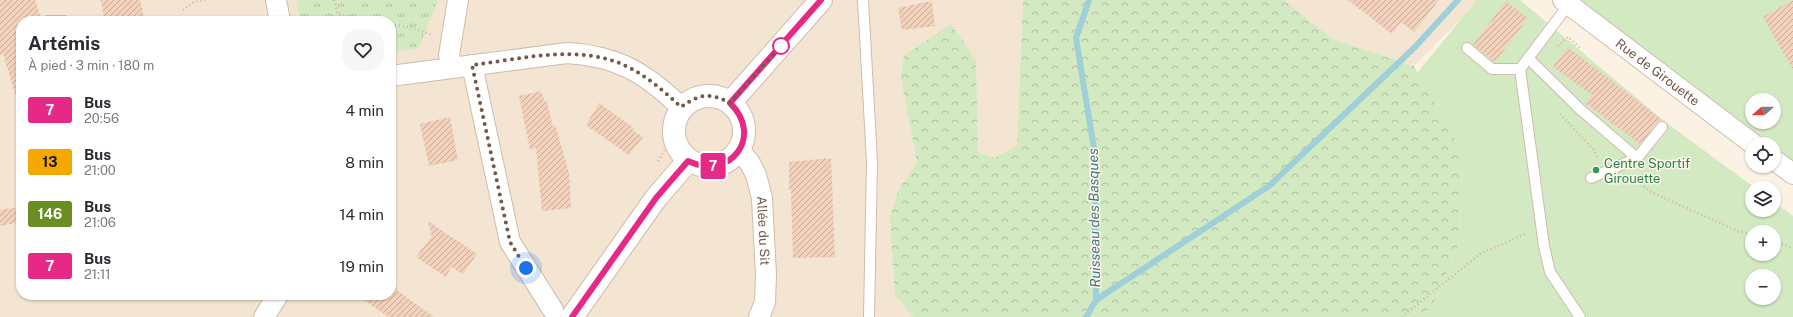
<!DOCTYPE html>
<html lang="fr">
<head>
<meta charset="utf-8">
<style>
	:root { --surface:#fff; --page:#f7f7f7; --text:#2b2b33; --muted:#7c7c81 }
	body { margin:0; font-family:"Public Sans",sans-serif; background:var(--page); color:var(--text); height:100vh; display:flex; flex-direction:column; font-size:15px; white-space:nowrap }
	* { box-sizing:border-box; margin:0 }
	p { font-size:13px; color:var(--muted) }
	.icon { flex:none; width:22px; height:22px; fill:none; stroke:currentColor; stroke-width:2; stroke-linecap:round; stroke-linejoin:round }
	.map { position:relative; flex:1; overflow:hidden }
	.side { position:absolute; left:16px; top:16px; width:380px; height:284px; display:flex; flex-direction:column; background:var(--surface); border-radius:16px; box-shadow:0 1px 3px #0004 }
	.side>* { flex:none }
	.badge { padding:0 8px; border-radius:3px; font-size:14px; line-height:26px }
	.needle { width:26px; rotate:250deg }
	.fabs { position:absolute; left:1745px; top:93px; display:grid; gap:8px }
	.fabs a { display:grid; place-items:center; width:36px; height:36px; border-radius:50%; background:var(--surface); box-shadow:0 1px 3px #0004; font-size:20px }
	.you { position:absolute; width:20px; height:20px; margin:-10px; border:3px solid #fff; border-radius:50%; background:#1a73e8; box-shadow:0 0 0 6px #1a73e833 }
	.map>.badge { position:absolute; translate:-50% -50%; box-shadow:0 0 0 2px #fff }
	.round { display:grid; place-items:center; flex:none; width:42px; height:42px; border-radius:16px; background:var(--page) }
	.head { display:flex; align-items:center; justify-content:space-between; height:68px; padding:0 12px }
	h1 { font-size:19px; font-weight:700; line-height:30px }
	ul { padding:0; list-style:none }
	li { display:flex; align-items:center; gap:12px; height:52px; padding:0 12px }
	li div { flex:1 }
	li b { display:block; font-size:15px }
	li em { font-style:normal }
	li .badge { min-width:44px; font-weight:700; text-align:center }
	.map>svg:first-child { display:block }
</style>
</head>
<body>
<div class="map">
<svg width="1793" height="317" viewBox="0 0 1793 317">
	<defs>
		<pattern id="forest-crowns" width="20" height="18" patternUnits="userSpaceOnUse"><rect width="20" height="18" fill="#d2e9c2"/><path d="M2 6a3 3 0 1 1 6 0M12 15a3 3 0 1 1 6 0" fill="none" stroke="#afc0a0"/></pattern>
		<pattern id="park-tufts" width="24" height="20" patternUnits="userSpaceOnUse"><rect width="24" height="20" fill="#d2e9c2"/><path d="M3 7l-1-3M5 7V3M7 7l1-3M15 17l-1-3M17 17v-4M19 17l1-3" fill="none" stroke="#afc0a0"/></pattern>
		<pattern id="building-hatch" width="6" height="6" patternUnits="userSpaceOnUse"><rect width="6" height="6" fill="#f1d1bb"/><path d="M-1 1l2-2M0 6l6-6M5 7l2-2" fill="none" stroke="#c8ac9a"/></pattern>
	</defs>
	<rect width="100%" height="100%" fill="#fcf2e4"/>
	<g fill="#f4e4d2" fill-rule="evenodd">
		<path d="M0,0H1023L1017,146L994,158L978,152L976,60L901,79L917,162L898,191L895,295L913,317H0ZM21,21H391V295H21Z"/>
		<polygon points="1284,0 1480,0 1414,66 1332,39"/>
	</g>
	<g fill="#d2e9c2" fill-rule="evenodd">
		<path d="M1477,0H1520L1664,121L1755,188H1752V210H1774V202L1793,216V317H1420L1434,304L1460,241L1462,152L1417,73ZM1752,232H1774V254H1752ZM1752,276H1774V298H1752Z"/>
		<path d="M1578,0H1793V162L1774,147V144H1770ZM1752,100H1774V122H1752Z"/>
	</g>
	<polygon fill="url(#forest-crowns)" points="1023,0 1284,0 1332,39 1414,66 1462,152 1460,241 1434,304 1420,317 913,317 895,295 890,217 898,191 917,162 901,79 904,56 951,24 976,60 978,152 994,158 1017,146"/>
	<polygon fill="url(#park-tufts)" points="296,0 438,0 419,48 391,52 391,21 300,21"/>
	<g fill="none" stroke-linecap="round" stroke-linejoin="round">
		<g stroke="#9fcfd7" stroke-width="6">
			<polyline points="1096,300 1269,186 1415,47 1458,0"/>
			<polyline points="1086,317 1096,300 1095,155 1076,38 1089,0"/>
		</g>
	</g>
	<g fill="url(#building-hatch)">
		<polygon points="0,0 35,0 42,21 21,21 21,99 17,100 3,54 0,55"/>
		<polygon points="101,0 140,0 145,21 104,21"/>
		<polygon points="1348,0 1439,0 1414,32 1401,22 1392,34"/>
		<polygon points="1793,0 1793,70 1763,17"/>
		<polygon points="932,1 935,26 902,30 898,8"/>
		<polygon points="1506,1 1528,18 1495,62 1473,45"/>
		<polygon points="1568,47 1661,119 1640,144 1585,103 1592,95 1553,67"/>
		<polygon points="541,91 545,102 547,101 553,127 556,127 569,173 571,208 542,211 536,148 530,150 519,96"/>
		<polygon points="599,103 634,128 632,130 643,137 629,155 586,125"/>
		<polygon points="450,117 458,160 429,166 420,124"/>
		<polygon points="831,158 835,257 793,258 791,190 789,189 789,162"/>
		<polygon points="19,207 21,222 0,226 0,210"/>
		<polygon points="428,221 477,254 463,274 451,267 446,277 416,257 431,237 432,238"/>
		<polygon points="391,286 434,317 389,317 356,295 391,295"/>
	</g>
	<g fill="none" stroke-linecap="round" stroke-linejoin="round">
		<defs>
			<g id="lane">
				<polyline points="863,0 872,162 869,317"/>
				<polyline points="1569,4 1520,69 1544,246 1550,272 1580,317"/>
				<polyline points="48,21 64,21"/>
				<polyline points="1467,48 1492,69 1520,69"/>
				<polyline points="1528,58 1581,110 1637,158"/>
				<polyline points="1591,178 1637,158 1662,127"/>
			</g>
			<g id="street">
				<polyline points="276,0 280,21"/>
				<path id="s1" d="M1563,0L1753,144"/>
				<polyline points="472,65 510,242 553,310"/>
				<polyline points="452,67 449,55 458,0"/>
				<path d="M391,76L567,53C618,56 645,73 681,107"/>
				<path id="s2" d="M739,150L750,163L756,175L762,198L766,275L765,302L759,317"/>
				<polyline points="1774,160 1793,174"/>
				<polyline points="264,317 278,295"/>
			</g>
			<g id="secondary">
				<circle cx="709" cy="131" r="35"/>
				<polyline points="730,103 821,0"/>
				<polyline points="572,317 656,198 688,161"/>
			</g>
		</defs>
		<use href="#lane" stroke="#cfbcad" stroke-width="12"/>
		<use href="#street" stroke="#cfbcad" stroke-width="22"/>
		<use href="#secondary" stroke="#d2bcaa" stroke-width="24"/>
		<g stroke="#d6b49f" stroke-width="2.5" stroke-dasharray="1 3" stroke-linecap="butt">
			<polyline points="334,0 338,14 370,21"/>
			<polyline points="183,10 194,2 206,0"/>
			<polyline points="391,25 410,27 433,35"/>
			<polyline points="1558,46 1568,37 1580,48"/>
			<polyline points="706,95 712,89"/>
			<polyline points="1560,114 1594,150 1598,159"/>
			<polyline points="658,161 673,136"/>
			<polyline points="1631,177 1651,192 1738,231 1752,235"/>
			<polyline points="1774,242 1793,248"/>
			<polyline points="1402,317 1480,254 1527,233"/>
		</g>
		<use href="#lane" stroke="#fff" stroke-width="10"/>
		<use href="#street" stroke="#fff" stroke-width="20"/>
		<use href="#secondary" stroke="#fff" stroke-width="22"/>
	</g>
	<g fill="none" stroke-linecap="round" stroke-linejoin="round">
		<defs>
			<path id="line" d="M572,317L656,198L688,161C731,181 764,136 730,103L821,0"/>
		</defs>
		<use href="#line" stroke="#fff" stroke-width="9"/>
		<use href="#line" stroke="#e62987" stroke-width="6"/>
		<path stroke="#74584a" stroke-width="4" stroke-dasharray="0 7.2" d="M526,268L510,242L472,65C522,59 581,43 628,67C648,77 665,92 681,107C699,94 710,92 730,103L781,46"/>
	</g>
	<circle fill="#fff" stroke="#e62987" stroke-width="2" cx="781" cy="46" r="8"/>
	<circle fill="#2e9e5b" stroke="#fff6ea" stroke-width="1.5" cx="1596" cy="170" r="4"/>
	<g text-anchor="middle" stroke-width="3" stroke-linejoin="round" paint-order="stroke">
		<g font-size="13" fill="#74584a" stroke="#fff6ea">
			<text dy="5" stroke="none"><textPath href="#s1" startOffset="119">Rue de Girouette</textPath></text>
			<text dy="5" stroke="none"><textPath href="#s2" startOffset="87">Allée du Sit</textPath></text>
		</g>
		<g font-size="13" fill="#27864d" stroke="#fff6ea" text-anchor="start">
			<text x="1604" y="168">Centre Sportif<tspan x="1604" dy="15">Girouette</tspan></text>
		</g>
		<g font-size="14" font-style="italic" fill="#407780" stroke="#fff6ea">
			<text transform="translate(1094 218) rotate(-91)" y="5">Ruisseau des Basques</text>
		</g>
	</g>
</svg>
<div class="fabs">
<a><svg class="needle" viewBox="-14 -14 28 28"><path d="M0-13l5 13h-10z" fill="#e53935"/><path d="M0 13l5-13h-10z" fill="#7c7c81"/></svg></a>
<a><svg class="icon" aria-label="locate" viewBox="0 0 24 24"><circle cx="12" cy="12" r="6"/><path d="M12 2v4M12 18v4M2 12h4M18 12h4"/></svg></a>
<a><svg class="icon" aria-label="layers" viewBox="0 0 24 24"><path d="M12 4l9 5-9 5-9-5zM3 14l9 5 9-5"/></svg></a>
<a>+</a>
<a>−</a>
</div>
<div class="you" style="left:526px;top:268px"></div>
<b class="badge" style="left:713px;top:166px;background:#e62987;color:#fff">7</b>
<section class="side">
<div class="head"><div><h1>Artémis</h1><p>À pied · 3 min · 180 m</p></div><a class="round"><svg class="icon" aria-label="heart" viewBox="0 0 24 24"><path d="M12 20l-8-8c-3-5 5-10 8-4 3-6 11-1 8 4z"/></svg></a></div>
<ul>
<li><span class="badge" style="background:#e62987;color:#fff">7</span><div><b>Bus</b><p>20:56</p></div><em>4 min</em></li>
<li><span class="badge" style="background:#f5a900;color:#111">13</span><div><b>Bus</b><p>21:00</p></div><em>8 min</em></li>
<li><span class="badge" style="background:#6b8e23;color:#fff">146</span><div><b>Bus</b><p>21:06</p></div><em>14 min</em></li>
<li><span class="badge" style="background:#e62987;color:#fff">7</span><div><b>Bus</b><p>21:11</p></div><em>19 min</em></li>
</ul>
</section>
</div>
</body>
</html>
